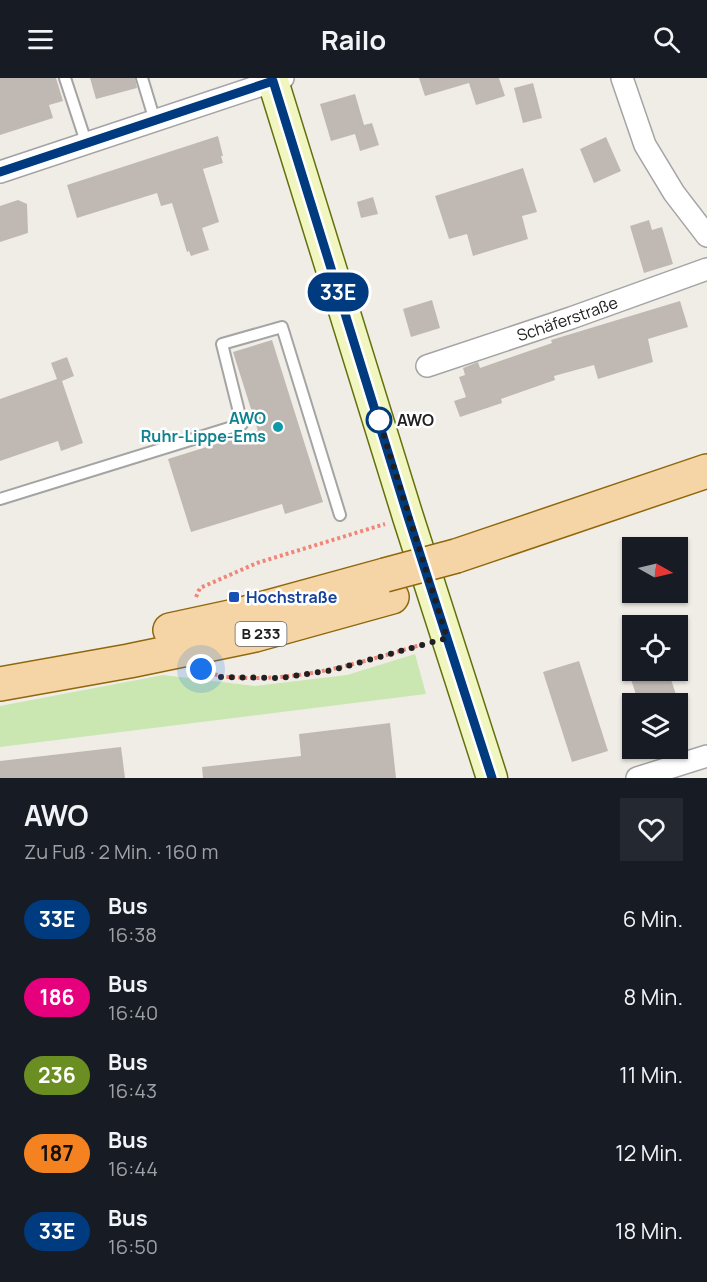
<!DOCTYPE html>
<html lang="de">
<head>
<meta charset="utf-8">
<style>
	:root { --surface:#171b24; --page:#242831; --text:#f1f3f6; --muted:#9ea1a6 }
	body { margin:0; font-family:Manrope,sans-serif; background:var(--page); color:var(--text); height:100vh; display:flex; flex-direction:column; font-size:22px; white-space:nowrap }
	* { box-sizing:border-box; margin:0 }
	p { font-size:20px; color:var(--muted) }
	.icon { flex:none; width:33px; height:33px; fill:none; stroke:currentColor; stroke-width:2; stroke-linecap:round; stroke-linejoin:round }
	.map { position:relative; height:700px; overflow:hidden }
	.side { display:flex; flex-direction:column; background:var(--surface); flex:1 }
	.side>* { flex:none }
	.badge { padding:0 12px; border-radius:20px; font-size:21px; line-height:39px }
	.needle { width:39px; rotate:98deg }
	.tools { position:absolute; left:622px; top:459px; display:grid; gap:12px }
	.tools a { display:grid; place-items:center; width:66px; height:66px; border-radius:0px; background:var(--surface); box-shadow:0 2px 4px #0004; font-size:30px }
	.you { position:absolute; width:30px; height:30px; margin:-15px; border:4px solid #fff; border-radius:50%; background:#1a73e8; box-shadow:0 0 0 9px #1a73e833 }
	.map>.badge { position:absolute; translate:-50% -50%; box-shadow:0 0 0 3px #fff }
	.round { display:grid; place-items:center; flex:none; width:63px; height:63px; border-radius:0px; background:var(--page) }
	.head { display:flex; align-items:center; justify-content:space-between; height:102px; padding:0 24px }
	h1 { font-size:28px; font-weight:700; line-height:45px }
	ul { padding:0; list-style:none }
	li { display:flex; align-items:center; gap:18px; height:78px; padding:0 24px }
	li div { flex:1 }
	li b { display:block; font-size:22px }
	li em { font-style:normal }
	li .badge { min-width:66px; font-weight:700; text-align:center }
	header { display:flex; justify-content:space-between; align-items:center; height:78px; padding:0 24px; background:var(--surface); font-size:27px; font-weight:700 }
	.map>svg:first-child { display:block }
</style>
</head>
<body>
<header><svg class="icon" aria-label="menu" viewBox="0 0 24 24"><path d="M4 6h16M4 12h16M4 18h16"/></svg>Railo<svg class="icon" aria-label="search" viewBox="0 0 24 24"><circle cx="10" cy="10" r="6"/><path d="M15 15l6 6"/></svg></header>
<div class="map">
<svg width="707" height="700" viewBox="0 0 707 700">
	<rect width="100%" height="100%" fill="#f0ede7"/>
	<polygon fill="#cae6b1" points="415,576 426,616 0,669 0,628 163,597 255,608 347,597"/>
	<g fill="#c0b9b3">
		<polygon points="0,0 56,0 63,23 49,27 53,40 0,57"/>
		<polygon points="90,0 135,0 137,10 96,21"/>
		<polygon points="419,0 499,0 505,18 476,27 469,5 425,18"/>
		<polygon points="533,5 542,40 523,45 514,10"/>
		<polygon points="355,16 364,47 372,45 379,67 360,73 355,56 331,63 320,26"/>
		<polygon points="218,58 223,78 221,78 223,85 203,91 219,144 202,150 209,172 191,178 189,173 187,174 172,125 161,128 157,115 77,140 67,107"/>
		<polygon points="606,59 621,93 594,105 580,71"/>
		<polygon points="523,90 537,134 522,138 528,161 473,178 467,156 449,161 435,118"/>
		<polygon points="373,119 378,136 361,140 357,124"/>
		<polygon points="18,122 27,126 28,155 0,164 0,128"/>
		<polygon points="649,142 652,152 662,149 673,186 644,195 630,148"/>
		<polygon points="432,222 440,250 411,259 403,231"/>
		<polygon points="680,223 688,249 648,261 653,284 598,301 594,287 554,298 555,302 501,321 502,325 460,339 454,323 466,319 459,299 465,297 463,290 478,284 480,290 552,265 551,262"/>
		<polygon points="272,262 323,424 285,436 282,426 191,454 168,381 258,353 233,274"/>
		<polygon points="67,279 74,298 62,303 83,365 61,373 58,363 0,383 0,321 57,301 51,285"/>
		<polygon points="579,583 608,673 572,684 543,594"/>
		<polygon points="628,592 668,592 679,626 639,626"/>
		<polygon points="390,645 396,700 203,700 202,689 301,678 299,656"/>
		<polygon points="121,669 125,700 0,700 0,683"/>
	</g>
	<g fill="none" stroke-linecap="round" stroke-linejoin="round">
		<defs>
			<g id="lane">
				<polyline points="65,0 86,64"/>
				<polyline points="142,0 155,43"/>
				<polyline points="0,421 242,346 222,266 282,249 340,437"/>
			</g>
			<g id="street">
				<polyline points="622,0 645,67 674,115 707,158"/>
				<polyline points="0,94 283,0"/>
				<path id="s1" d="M427,288L571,240L707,191"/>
				<polyline points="637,700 707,678"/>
			</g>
			<polyline id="secondary" points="272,0 408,439 492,700"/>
			<g id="primary">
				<polyline points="456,478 707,393"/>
				<polyline points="170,552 235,538 385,497"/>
				<polyline points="0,606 129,583 255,557 392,519"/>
			</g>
		</defs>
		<use href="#lane" stroke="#a4a4a4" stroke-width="14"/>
		<use href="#street" stroke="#a4a4a4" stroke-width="24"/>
		<use href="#secondary" stroke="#64700d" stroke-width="33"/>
		<use href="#primary" stroke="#90670b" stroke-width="36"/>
		<g stroke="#f08678" stroke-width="4" stroke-dasharray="3 3" stroke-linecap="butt">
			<polyline points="196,519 200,510 257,485 385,446"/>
			<path d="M209,594C222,600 234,599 249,600C312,601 364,583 424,566"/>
		</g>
		<use href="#lane" stroke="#fff" stroke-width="10"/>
		<use href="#street" stroke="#fff" stroke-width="21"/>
		<use href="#secondary" stroke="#f1f5bf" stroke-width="30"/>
		<use href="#primary" stroke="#f5d5a6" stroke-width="33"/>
		<defs>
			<polyline id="primary-bridge" points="385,497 456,478"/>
		</defs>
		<use href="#primary-bridge" stroke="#90670b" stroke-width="36" stroke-linecap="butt"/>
		<use href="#primary-bridge" stroke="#f5d5a6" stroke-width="33"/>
	</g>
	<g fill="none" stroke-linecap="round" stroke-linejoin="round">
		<defs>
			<polyline id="line" points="0,94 273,3 408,439 492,700"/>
		</defs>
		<use href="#line" stroke="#fff" stroke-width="14"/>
		<use href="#line" stroke="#003b80" stroke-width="9"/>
		<polyline stroke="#202020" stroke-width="6" stroke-dasharray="0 10.8" points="201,591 220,599 280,600 333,592 447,560 379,342"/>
	</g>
	<circle fill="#fff" stroke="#003b80" stroke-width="3" cx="379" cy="342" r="12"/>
	<circle fill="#0f9aa8" stroke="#fff" stroke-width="2" cx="278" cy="349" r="6"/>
	<rect fill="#1a4fb4" stroke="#fff" stroke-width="2" x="228" y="513" width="12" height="12" rx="3"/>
	<g text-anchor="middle" stroke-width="5" stroke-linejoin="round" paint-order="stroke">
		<rect fill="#fff" stroke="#636363" stroke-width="1.5" x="235.5" y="544" width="51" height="24" rx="4.5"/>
		<g font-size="15" font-weight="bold" fill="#202020">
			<text x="261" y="561">B 233</text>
		</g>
		<g font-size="16" fill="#202020" stroke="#fff">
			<text dy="6" stroke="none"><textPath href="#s1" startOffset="148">Schäferstraße</textPath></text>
		</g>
		<g font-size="16" font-weight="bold" fill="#0d838f" stroke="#fff" text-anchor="end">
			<text x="266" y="346">AWO<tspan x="266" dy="18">Ruhr-Lippe-Ems</tspan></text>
		</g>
		<g font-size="16" font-weight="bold" fill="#202020" stroke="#fff" text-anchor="start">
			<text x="397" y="348">AWO</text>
		</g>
		<g font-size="16" font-weight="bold" fill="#164399" stroke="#fff" text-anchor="start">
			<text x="246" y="525">Hochstraße</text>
		</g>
	</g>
</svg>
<div class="tools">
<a><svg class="needle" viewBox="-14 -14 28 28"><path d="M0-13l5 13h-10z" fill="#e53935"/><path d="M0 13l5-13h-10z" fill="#9ea1a6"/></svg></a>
<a><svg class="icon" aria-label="locate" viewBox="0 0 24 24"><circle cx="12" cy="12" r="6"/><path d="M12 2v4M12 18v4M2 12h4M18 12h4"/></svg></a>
<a><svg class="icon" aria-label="layers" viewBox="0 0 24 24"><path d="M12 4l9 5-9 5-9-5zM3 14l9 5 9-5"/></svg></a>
</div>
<div class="you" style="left:201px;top:591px"></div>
<b class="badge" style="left:338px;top:214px;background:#003b80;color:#fff">33E</b>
</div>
<section class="side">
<div class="head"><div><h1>AWO</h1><p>Zu Fuß · 2 Min. · 160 m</p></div><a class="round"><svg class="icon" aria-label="heart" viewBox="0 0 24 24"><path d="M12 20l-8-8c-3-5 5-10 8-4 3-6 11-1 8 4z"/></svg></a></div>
<ul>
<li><span class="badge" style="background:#003b80;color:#fff">33E</span><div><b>Bus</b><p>16:38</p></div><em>6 Min.</em></li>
<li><span class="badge" style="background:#e6007e;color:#fff">186</span><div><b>Bus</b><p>16:40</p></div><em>8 Min.</em></li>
<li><span class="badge" style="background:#6b8e23;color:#fff">236</span><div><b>Bus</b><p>16:43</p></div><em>11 Min.</em></li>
<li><span class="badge" style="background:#f58220;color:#111">187</span><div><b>Bus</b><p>16:44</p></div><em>12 Min.</em></li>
<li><span class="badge" style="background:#003b80;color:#fff">33E</span><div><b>Bus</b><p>16:50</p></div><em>18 Min.</em></li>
</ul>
</section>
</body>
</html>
